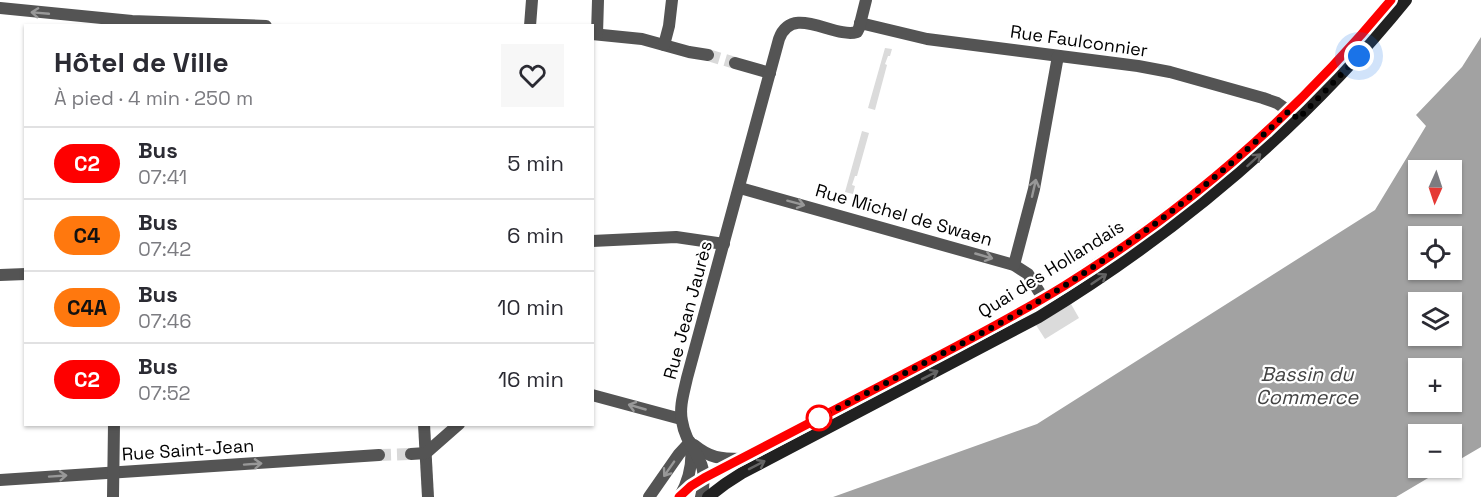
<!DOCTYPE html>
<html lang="fr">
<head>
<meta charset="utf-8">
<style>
	:root { --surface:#fff; --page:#f7f7f7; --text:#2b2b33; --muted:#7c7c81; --line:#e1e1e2 }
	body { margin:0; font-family:"Space Grotesk",sans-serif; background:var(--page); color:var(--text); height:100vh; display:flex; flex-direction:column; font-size:22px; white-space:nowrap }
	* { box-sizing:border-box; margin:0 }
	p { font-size:20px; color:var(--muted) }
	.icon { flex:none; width:33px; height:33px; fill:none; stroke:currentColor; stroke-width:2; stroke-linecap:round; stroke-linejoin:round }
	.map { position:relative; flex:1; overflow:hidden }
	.drawer { position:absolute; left:24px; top:24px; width:570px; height:402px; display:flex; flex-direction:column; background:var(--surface); border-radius:0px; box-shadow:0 2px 4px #0004 }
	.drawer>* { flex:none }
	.badge { padding:0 12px; border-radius:20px; font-size:21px; line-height:39px }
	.needle { width:39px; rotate:183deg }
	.controls { position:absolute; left:1408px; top:160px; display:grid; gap:12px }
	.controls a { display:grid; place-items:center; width:54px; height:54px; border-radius:0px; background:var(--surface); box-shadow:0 2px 4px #0004; font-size:30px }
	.you { position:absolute; width:30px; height:30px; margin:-15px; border:4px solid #fff; border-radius:50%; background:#1a73e8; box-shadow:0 0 0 9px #1a73e833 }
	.map>.badge { position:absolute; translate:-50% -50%; box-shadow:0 0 0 3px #fff }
	.round { display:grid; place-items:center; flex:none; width:63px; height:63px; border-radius:0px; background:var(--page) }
	.head { display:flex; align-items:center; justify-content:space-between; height:102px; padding:0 30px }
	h1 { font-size:28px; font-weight:700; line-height:45px }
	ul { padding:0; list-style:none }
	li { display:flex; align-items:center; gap:18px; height:72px; padding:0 30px; border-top:2px solid var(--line) }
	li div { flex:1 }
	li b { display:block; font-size:22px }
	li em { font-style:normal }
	li .badge { min-width:66px; font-weight:700; text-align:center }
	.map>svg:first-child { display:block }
</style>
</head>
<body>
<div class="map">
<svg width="1481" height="497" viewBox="0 0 1481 497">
	<rect width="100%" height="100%" fill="#fff"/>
	<g fill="#dbdbdb">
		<polygon points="885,48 892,49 890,56 888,56 885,64 887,65 875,110 868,108"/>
		<polygon points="862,131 869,133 857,176 855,176 852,185 855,186 853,194 845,192"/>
		<polygon points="1071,304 1079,318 1045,339 1036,325"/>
	</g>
	<path fill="#a2a2a2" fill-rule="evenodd" d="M1481,37V447L1452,464V435H1419V468H1445L1396,497H833L1037,424L1375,210L1426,126L1416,115L1462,67ZM1419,171H1452V204H1419ZM1419,237H1452V270H1419ZM1419,303H1452V336H1419ZM1419,369H1452V402H1419Z"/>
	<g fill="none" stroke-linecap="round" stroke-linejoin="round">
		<g stroke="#d9d9d9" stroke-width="12" stroke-dasharray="12 6" stroke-linecap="butt">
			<polyline points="708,55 735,63"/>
			<polyline points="379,455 411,454"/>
		</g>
		<g stroke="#545454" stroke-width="12">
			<polyline points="0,8 132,21 266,26"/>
			<polyline points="860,23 927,39 1138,66 1170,72 1263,98 1277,103 1289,111"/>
			<polyline points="530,26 532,0"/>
			<polyline points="592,34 642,39 689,52 708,55"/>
			<polyline points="597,34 598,0"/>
			<polyline points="664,45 669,26 672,0"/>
			<polyline points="735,63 770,73"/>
			<polyline points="740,188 1014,265 1028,274 1043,298"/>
			<polyline points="592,241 676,237 724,244"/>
			<polyline points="1014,265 1034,189 1058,56"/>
			<polyline points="0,275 26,274"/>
			<polyline points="592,395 681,419"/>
			<polyline points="424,424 428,497"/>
			<path d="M694,445C710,458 720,459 741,459"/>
			<polyline points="411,454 426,453 459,424"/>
			<polyline points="0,480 379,455"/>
			<path d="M680,496C689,480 693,465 691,446"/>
			<polyline points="113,497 114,424"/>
			<polyline points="649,497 679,454 690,442"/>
			<path d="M701,497C712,457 687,453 682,421C679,407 684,392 687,378L779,39C792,3 834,39 857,32L859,28L866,0"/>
		</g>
		<g stroke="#212121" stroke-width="12">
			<path d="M679,497L691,486L704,478C775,441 846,404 917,367C968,340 1019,314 1068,283C1190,206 1299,111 1391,0"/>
			<path d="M708,497L725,484L742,473L1039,317C1180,231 1302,128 1406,0"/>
		</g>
	</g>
	<defs><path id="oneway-shaft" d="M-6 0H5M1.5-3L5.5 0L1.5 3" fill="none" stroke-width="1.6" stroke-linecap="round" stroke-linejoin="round" transform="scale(1.5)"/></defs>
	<g stroke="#989898">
		<use href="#oneway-shaft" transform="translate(40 13) rotate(-175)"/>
		<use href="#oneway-shaft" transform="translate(1034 188) rotate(-77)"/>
		<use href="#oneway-shaft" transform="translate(796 203) rotate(15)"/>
		<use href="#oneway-shaft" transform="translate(984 256) rotate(16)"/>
		<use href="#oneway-shaft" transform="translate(637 407) rotate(-164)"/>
		<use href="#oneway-shaft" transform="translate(253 464) rotate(-4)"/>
		<use href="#oneway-shaft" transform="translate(669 469) rotate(125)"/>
		<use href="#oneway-shaft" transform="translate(58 476) rotate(-4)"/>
	</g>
	<g stroke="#646464">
		<use href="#oneway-shaft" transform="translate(1254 160) rotate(-42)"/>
		<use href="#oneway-shaft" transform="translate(1099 279) rotate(-34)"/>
		<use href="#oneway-shaft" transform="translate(930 375) rotate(-27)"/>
		<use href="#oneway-shaft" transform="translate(757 465) rotate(-27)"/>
	</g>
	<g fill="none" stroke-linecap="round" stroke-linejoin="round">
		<defs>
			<path id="line" d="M679,497L691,486L704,478C775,441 846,404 917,367C967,341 1017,315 1064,286C1188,209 1298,112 1391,0"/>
		</defs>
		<use href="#line" stroke="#fff" stroke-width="14"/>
		<use href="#line" stroke="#fe0000" stroke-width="9"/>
		<path stroke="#000" stroke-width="6" stroke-dasharray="0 10.8" d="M819,418C858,398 897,377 936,357C980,334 1025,311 1067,284C1146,234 1221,176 1289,111L1298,119L1359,56"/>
	</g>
	<circle fill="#fff" stroke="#fe0000" stroke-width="3" cx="819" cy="418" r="12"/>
	<g text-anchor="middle" stroke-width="4.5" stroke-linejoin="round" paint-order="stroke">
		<g font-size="18" fill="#000" stroke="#fff">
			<text transform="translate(1079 41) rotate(8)" y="6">Rue Faulconnier</text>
			<text transform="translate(904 215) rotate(16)" y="6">Rue Michel de Swaen</text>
			<text transform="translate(1051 269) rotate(-32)" y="6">Quai des Hollandais</text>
			<text transform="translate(688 310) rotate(-75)" y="6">Rue Jean Jaurès</text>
			<text transform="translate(188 450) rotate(-4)" y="6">Rue Saint-Jean</text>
		</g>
		<g font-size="20" font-style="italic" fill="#434343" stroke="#fff">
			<text x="1307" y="381">Bassin du<tspan x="1307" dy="23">Commerce</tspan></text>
		</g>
	</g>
</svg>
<div class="controls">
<a><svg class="needle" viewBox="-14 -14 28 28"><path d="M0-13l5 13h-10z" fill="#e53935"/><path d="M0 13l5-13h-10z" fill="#7c7c81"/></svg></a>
<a><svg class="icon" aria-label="locate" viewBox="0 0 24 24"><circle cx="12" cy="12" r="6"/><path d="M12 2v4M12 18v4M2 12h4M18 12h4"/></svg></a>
<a><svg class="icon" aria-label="layers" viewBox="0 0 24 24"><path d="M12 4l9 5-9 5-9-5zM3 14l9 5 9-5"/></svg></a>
<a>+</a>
<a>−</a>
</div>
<div class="you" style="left:1359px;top:56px"></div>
<section class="drawer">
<div class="head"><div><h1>Hôtel de Ville</h1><p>À pied · 4 min · 250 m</p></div><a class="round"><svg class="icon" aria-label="heart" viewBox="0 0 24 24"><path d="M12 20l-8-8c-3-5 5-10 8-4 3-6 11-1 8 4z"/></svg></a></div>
<ul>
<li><span class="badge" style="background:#fe0000;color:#fff">C2</span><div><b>Bus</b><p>07:41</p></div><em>5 min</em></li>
<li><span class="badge" style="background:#ff780e;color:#111">C4</span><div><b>Bus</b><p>07:42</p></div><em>6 min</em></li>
<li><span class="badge" style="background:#ff780e;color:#111">C4A</span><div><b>Bus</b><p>07:46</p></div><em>10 min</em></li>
<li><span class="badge" style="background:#fe0000;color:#fff">C2</span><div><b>Bus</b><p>07:52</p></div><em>16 min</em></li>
</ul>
</section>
</div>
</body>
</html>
